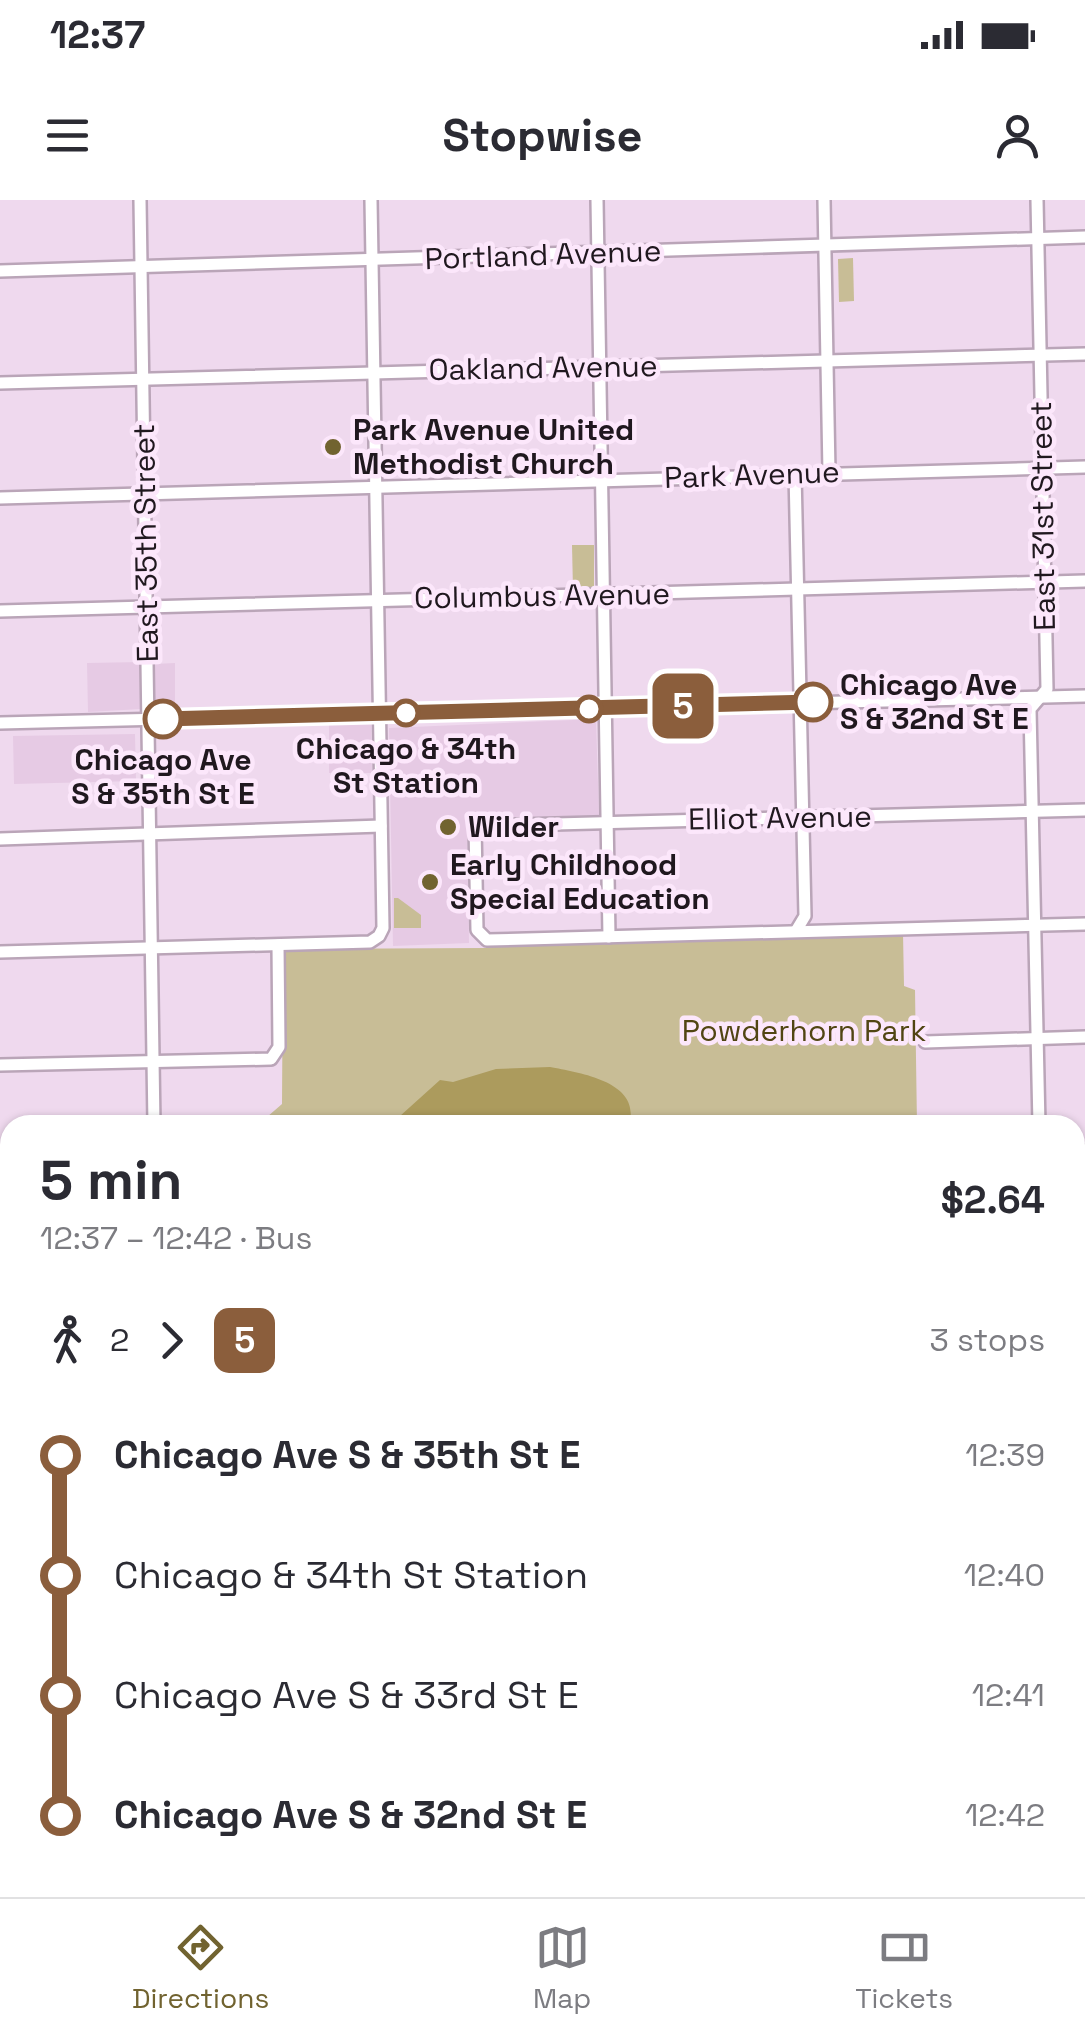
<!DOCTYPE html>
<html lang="en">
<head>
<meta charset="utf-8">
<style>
	:root { --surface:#fff; --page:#f2f2f3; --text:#2b2b33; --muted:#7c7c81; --line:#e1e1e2; --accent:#716330 }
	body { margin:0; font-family:"Space Grotesk",sans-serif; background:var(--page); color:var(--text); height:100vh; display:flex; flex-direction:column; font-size:38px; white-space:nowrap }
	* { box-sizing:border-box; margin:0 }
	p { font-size:32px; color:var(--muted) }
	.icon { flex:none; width:55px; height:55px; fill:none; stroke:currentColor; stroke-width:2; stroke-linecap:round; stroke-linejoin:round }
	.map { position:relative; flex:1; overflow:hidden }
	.sheet { position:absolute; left:0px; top:915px; width:1085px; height:782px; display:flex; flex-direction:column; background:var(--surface); border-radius:30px 30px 0 0; box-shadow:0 2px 8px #0004 }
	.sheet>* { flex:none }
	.badge { padding:0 20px; border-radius:15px; font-size:35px; line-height:65px }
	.map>.badge { position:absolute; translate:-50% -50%; box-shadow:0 0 0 5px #fff }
	.legs { display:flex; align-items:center; gap:15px; height:110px; padding:0 40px; font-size:32px }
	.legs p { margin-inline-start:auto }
	.head { display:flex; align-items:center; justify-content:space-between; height:170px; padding:0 40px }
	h1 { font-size:55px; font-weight:700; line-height:75px }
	ul { padding:0 40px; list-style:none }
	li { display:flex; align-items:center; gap:35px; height:120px; font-size:38px }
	li i { display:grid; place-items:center; width:15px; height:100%; margin:0 12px; background:currentColor }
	li i::after { content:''; width:25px; height:25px; margin:-12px; border:8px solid; border-radius:50%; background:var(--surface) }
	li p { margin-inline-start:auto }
	li:first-child i { background:linear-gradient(#0000 50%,currentColor 0) }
	li:last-child i { background:linear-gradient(currentColor 50%,#0000 0) }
	.status { display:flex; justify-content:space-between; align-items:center; height:70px; padding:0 50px; background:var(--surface); direction:ltr }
	.status svg { height:28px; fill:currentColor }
	header { display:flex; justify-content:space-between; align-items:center; height:130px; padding:0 40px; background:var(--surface); font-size:45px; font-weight:700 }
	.tab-bar { display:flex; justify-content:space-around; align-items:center; height:140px; border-top:2px solid var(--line); background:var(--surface); font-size:28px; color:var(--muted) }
	.tab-bar a { display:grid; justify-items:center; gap:5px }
	.tab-bar .current { color:var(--accent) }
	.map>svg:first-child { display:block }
</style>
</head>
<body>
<div class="status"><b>12:37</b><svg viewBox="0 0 49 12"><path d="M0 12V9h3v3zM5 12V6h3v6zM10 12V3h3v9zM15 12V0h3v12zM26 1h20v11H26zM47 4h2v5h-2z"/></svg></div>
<header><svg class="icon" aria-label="menu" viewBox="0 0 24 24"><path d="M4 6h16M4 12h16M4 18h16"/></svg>Stopwise<svg class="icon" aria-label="person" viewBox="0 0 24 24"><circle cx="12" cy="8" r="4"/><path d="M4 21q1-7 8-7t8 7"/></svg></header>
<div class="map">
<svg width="1085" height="1697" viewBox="0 0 1085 1697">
	<rect width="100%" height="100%" fill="#efd9ee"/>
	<g fill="#e6cae4">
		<polygon points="142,462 141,509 88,512 87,463"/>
		<polygon points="175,463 175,510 160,510 155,504 154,464"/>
		<polygon points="596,519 599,616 467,621 469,743 393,746 389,528"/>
		<polygon points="329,523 371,524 372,573 329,573"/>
		<polygon points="135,534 136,581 14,584 13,536"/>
	</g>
	<g fill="#c8bd96">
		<polygon points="853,58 854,101 839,102 838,59"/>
		<polygon points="572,345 594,345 594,389 573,390"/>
		<polygon points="394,698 398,698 421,715 421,728 394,728"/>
		<polygon points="903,733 904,786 915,790 917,925 165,925 165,918 267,917 282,904 283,749 486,748 487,745"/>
	</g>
	<path fill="#ac9b5d" d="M550,867C581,873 642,882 629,925H390L440,880L453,882L496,869Z"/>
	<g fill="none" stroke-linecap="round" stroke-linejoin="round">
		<defs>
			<g id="minor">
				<polyline points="140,0 154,925"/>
				<polyline points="597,0 609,737"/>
				<polyline points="824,0 829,272"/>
				<polyline points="1037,0 1047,489 1030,509 1039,925"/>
				<polyline points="0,71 1085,37"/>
				<polyline points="0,183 1085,154"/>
				<polyline points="795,273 805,716 796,731"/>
				<polyline points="0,298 1085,267"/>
				<polyline points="0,411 1085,381"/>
				<polyline points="0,523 1085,496"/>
				<polyline points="1085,610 475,626 477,730 487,740 1085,724"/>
				<polyline points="0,639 381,626"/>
				<polyline points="0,752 370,742 379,736 383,728 371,0"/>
				<polyline points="925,842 1085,837"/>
				<polyline points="0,865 271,859 279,847 278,745"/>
				<polyline points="1075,952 1085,951"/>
				<polyline points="0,978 10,978"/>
				<polyline points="1075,1066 1085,1066"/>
				<polyline points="0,1093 10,1093"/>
				<polyline points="1075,1179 1085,1179"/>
				<polyline points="0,1207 10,1206"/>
				<polyline points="1075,1293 1085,1293"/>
				<polyline points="0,1320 10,1320"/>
				<polyline points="1075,1408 1085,1408"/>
				<polyline points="0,1433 10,1433"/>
				<polyline points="1075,1522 1085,1522"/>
				<polyline points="0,1547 10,1547"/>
				<polyline points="1075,1636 1085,1636"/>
				<polyline points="0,1661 10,1660"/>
				<polyline points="166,1688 166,1697"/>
				<polyline points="394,1688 394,1697"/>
				<polyline points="594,1688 594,1697"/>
				<polyline points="823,1688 823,1697"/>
				<polyline points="1053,1688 1053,1697"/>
			</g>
		</defs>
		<use href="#minor" stroke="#baa5b8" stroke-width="16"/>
		<use href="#minor" stroke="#fff" stroke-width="11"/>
	</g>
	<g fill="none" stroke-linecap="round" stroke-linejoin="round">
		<defs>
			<polyline id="line-1" points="163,519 813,502"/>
		</defs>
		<use href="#line-1" stroke="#fff" stroke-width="22"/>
		<use href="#line-1" stroke="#8b5e3c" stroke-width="15"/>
	</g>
	<g fill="#716330" stroke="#fce7fb" stroke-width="4">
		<circle cx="333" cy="247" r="10"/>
		<circle cx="448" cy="627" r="10"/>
		<circle cx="430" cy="682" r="10"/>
	</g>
	<g fill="#fff" stroke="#8b5e3c" stroke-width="5">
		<circle cx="813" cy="502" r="18"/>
		<circle cx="589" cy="509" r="12"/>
		<circle cx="406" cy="513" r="12"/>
		<circle cx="163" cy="519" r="18"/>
	</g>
	<g text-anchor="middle" stroke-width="9" stroke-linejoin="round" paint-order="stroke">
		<g font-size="30" fill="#20181f" stroke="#fce7fb">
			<text transform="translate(543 55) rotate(-2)" y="10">Portland Avenue</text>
			<text transform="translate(543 168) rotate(-1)" y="10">Oakland Avenue</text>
			<text transform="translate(752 275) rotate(-2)" y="10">Park Avenue</text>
			<text transform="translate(1043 316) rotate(-91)" y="10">East 31st Street</text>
			<text transform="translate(146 343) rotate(-91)" y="10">East 35th Street</text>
			<text transform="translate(542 396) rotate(-1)" y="10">Columbus Avenue</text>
			<text transform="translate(780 618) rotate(-1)" y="10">Elliot Avenue</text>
		</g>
		<g font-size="30" font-weight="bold" fill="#20181f" stroke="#fce7fb" text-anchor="start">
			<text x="353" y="240">Park Avenue United<tspan x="353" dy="34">Methodist Church</tspan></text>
			<text x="468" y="637">Wilder</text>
			<text x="450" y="675">Early Childhood<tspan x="450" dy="34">Special Education</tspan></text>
		</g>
		<g font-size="30" font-weight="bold" fill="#20181f" stroke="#fce7fb">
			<text x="840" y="495" text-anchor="start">Chicago Ave<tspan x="840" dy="34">S &amp; 32nd St E</tspan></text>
			<text x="406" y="559">Chicago &amp; 34th<tspan x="406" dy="34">St Station</tspan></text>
			<text x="163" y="570">Chicago Ave<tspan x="163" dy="34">S &amp; 35th St E</tspan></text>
		</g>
		<g font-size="30" fill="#514513" stroke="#fce7fb">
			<text x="804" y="841">Powderhorn Park</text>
		</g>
	</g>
</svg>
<b class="badge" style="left:683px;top:506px;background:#8b5e3c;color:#fff">5</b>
<section class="sheet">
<div class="head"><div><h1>5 min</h1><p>12:37 – 12:42 · Bus</p></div><b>$2.64</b></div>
<div class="legs"><svg class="icon" aria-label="walk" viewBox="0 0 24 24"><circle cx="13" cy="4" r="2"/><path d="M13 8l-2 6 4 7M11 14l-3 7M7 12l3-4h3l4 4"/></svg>2<svg class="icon" aria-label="forward" viewBox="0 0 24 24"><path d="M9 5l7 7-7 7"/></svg><b class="badge" style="background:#8b5e3c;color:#fff">5</b><p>3 stops</p></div>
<ul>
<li><i style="color:#8b5e3c"></i><b>Chicago Ave S &amp; 35th St E</b><p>12:39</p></li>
<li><i style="color:#8b5e3c"></i><span>Chicago &amp; 34th St Station</span><p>12:40</p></li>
<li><i style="color:#8b5e3c"></i><span>Chicago Ave S &amp; 33rd St E</span><p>12:41</p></li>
<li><i style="color:#8b5e3c"></i><b>Chicago Ave S &amp; 32nd St E</b><p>12:42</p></li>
</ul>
</section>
</div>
<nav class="tab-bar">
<a class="current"><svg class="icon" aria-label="directions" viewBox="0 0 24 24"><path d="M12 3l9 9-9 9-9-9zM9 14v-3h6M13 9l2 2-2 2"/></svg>Directions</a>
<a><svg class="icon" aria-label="map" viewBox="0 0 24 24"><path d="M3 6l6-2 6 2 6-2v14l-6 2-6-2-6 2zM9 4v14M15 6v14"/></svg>Map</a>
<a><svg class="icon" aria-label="tickets" viewBox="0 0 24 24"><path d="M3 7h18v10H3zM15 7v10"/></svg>Tickets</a>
</nav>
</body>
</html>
